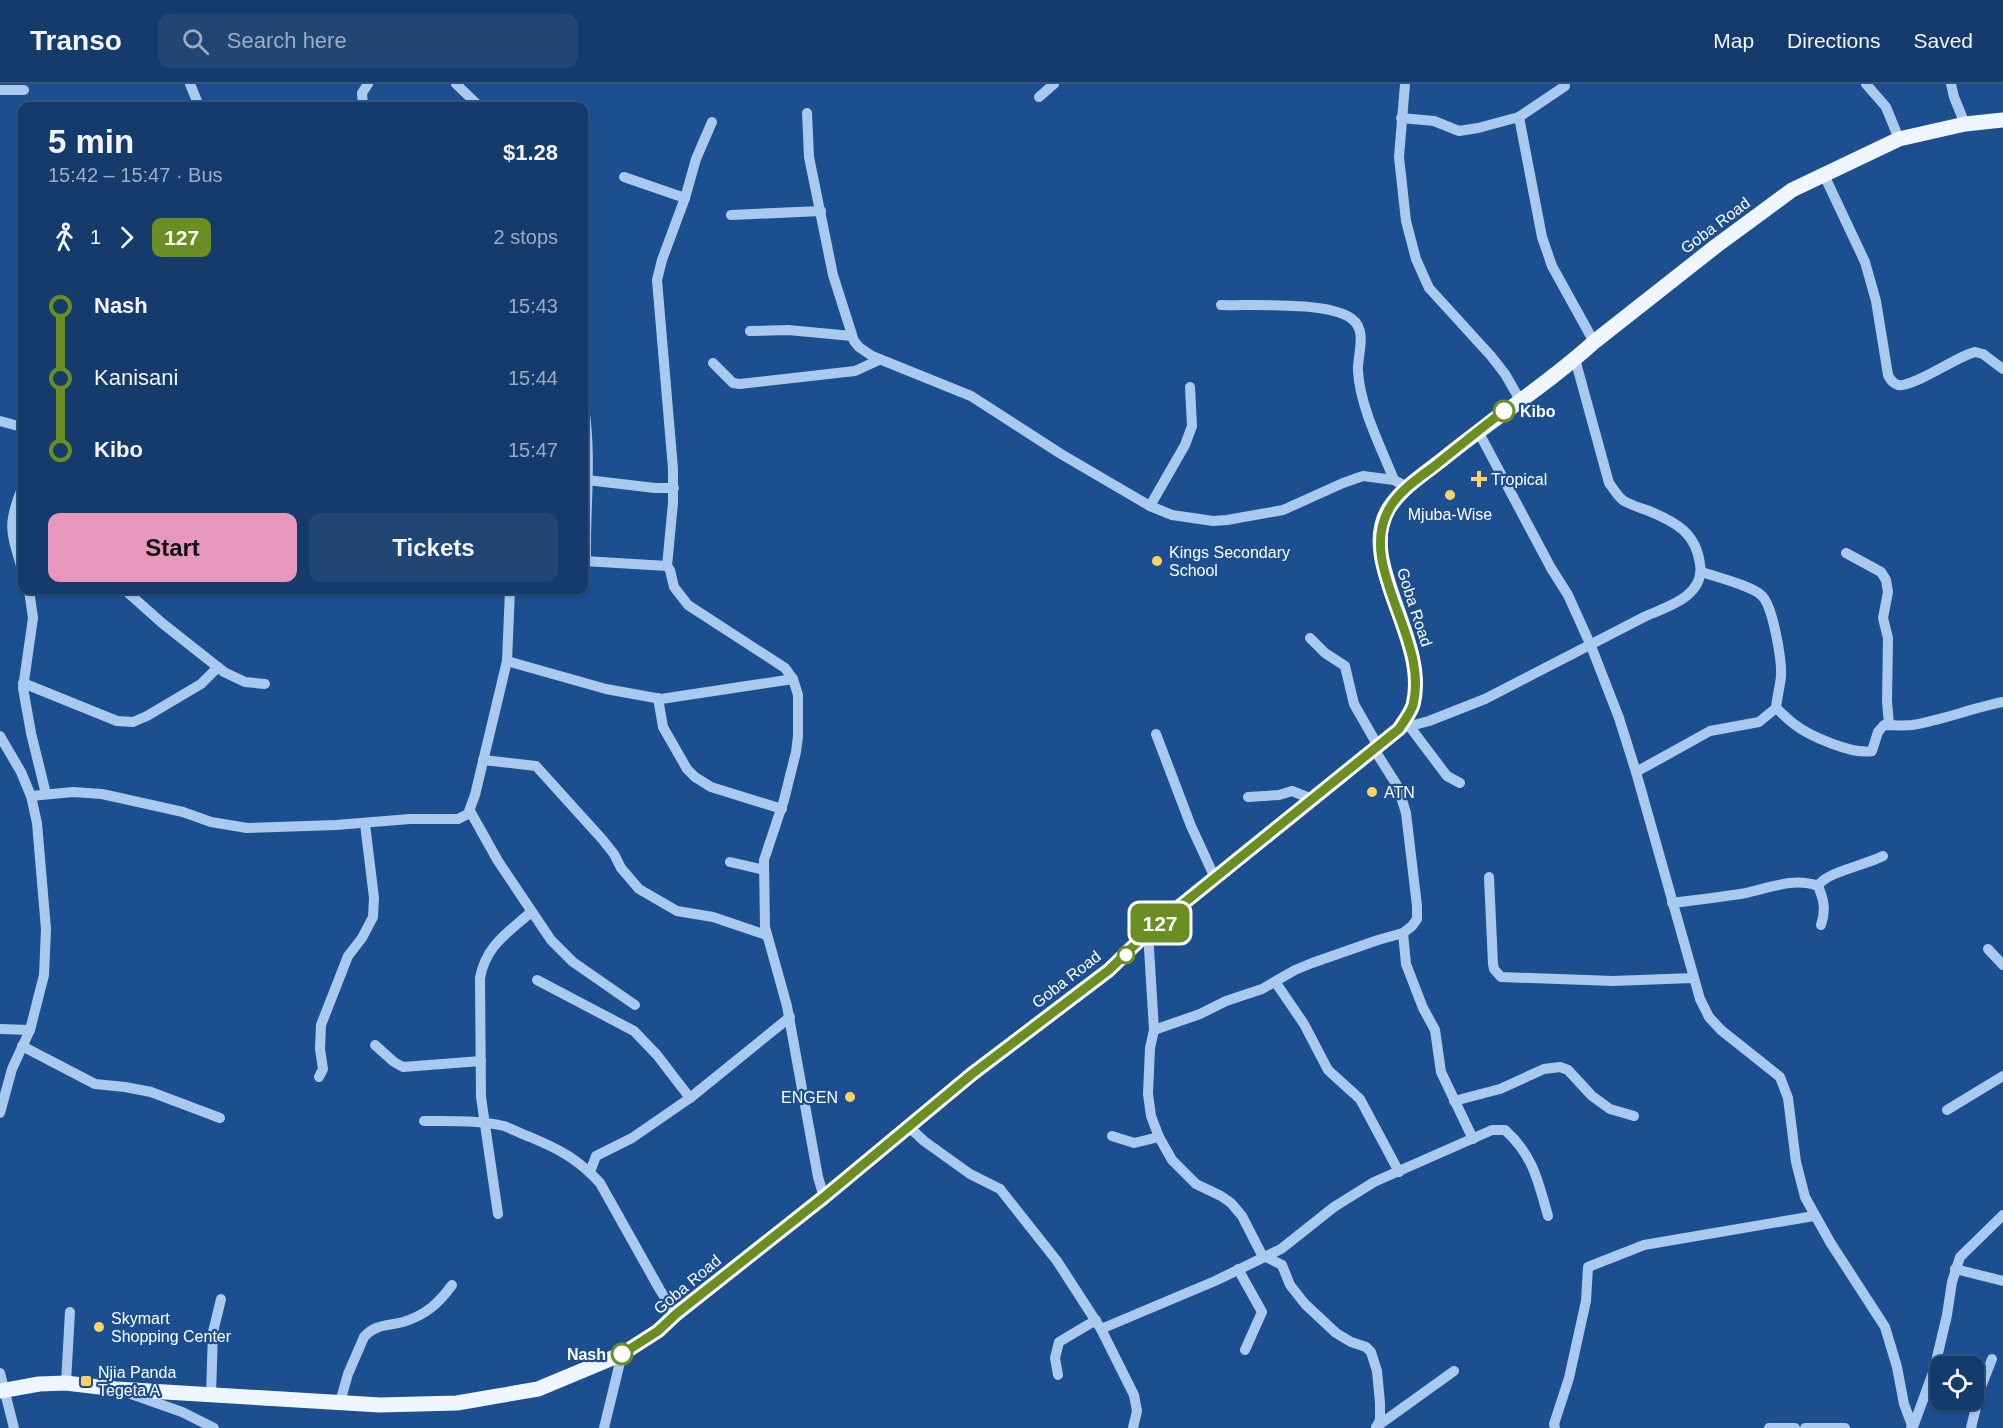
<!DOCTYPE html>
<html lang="en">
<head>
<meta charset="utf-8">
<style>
	:root { --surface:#143b6b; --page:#214673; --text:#f1f3f6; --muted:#9dadc1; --line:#33557e; --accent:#e797bd }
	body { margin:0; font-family:Helvetica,sans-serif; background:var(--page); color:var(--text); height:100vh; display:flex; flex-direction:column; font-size:22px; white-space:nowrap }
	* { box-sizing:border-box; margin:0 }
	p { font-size:20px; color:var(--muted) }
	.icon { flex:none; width:33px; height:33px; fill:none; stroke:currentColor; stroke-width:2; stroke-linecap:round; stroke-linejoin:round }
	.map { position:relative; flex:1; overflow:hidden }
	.drawer { position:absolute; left:18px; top:18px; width:570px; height:492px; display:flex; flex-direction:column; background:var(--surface); border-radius:12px; box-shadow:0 2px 4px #0004,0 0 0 2px var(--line) }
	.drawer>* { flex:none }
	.badge { padding:0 12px; border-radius:9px; font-size:21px; line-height:39px }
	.buttons { position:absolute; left:1930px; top:1272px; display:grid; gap:12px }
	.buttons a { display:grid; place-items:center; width:54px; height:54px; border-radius:12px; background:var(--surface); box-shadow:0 2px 4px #0004,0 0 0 2px var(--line); font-size:30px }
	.map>.badge { position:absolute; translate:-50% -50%; box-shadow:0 0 0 3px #fff }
	.legs { display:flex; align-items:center; gap:9px; height:66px; padding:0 30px; font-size:20px }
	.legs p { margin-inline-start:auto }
	.headline { display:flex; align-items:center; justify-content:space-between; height:102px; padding:0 30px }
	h1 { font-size:33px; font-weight:600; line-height:45px }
	.button { display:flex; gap:12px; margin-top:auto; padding:12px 30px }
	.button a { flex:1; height:69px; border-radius:12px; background:var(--accent); color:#111; font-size:24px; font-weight:600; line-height:69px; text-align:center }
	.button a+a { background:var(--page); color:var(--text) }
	ul { padding:0 30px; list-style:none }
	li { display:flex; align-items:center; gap:21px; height:72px; font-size:22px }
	li i { display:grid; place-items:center; width:9px; height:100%; margin:0 8px; background:currentColor }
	li i::after { content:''; width:15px; height:15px; margin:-8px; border:4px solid; border-radius:50%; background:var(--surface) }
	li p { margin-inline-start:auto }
	li:first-child i { background:linear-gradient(#0000 50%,currentColor 0) }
	li:last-child i { background:linear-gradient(currentColor 50%,#0000 0) }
	header { display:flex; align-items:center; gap:36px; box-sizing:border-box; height:84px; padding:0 30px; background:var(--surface); border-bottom:2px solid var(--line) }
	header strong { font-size:28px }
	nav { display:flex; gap:33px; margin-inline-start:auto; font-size:21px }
	.search { width:420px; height:54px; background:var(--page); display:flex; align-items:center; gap:15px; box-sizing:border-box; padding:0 21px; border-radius:12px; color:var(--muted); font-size:22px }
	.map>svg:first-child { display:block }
</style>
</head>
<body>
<header>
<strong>Transo</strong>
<div class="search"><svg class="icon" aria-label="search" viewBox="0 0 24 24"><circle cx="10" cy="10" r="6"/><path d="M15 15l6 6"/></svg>Search here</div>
<nav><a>Map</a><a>Directions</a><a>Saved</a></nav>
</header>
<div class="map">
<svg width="2003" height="1344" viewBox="0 0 2003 1344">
	<rect width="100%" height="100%" fill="#1b4f8f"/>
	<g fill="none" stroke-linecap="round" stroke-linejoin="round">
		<g stroke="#a9c9ee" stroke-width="10">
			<polyline points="190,0 199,22"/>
			<polyline points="456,0 479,22"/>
			<polyline points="1405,0 1399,73 1406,137 1416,175 1429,204 1491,272 1505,290 1520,316"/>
			<polyline points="1866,0 1886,23 1899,55"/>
			<polyline points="1951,0 1954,13 1965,40"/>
			<polyline points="0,6 24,6"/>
			<polyline points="1039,13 1054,0"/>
			<polyline points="363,22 362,9 368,0"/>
			<polyline points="807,29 809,73 833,191 854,257 859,263 872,272 971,312 1061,370 1150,422 1172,431 1213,437 1227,436 1283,426 1343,399 1363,392 1394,396 1407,403"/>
			<polyline points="1519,33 1542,153 1552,182 1594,258"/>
			<polyline points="1401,34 1434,37 1459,47 1478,44 1519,33 1565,2"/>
			<path d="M1824,91L1865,178L1876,217L1888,291C1890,295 1892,299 1898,301C1913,304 1957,272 1975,268L1983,270L2003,285"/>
			<polyline points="624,93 685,114"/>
			<polyline points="731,131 821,127"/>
			<path d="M1221,221C1251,222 1329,217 1352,235C1368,247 1357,271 1358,287C1360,323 1381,363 1394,396"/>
			<polyline points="750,247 788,246 852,252"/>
			<polyline points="713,279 733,299 740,300 855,287 879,276"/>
			<path d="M584,323C592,374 585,425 586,477"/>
			<polyline points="0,337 22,343"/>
			<polyline points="1478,347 1551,484 1568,511 1591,562 1619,634 1636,688 1700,915 1709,933 1721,946 1780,993 1788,1014 1796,1078 1805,1113 1830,1158 1885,1243 1897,1283 1904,1320 1913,1344"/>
			<polyline points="587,396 655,404 674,404"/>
			<path d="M22,404C7,442 11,447 22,485"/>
			<polyline points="1150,422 1185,361 1192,342 1190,303"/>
			<polyline points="1846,469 1881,488 1886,496 1888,508 1883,534 1888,554 1887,617 1889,641"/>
			<polyline points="584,477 667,482 670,486 674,503 688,521 785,584 793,595 798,611 798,652 796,668 784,716 764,776 765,843 787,922 818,1093 824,1113"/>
			<polyline points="667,482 673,419 673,385 657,196 662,176 685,114 696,75 712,38"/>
			<polyline points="29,506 33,534 23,604 31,649 46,710"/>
			<polyline points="125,506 162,539 224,588 245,598 265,600"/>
			<polyline points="1310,554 1325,569 1345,582 1354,620 1378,662"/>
			<polyline points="507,577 606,605 661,615 793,595"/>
			<polyline points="23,599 117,637 133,638 147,632 201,600 218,583"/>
			<polyline points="658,614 663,643 687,685 695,693 711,703 782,725"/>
			<path d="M1776,624C1782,629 1787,635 1794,640C1809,652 1853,671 1872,667L1878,648L1884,641C1893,641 1903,642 1912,641C1943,636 1972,624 2003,618"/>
			<polyline points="1410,643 1447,692 1460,699"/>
			<path d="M1399,645L1429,637L1485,615L1646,532C1670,522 1705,511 1700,480C1696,449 1676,438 1649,427C1641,424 1631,421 1624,417C1617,412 1614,405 1609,399L1575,275"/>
			<polyline points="1156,650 1191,742 1215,794"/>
			<polyline points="0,652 21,688 31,712 37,739 46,845 44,891 30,946 12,985 0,1029"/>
			<polyline points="483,676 536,682 602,755 614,770 621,784 639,805 677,827 713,833 766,851"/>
			<path d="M1636,688L1710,647L1759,638L1776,624C1777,613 1780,603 1781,592C1782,577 1773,522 1762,512C1753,502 1716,493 1702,488"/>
			<polyline points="31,712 73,708 102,710 183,728 211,738 247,744 336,741 410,735 458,735 468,730 475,711 507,577 510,506"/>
			<polyline points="1248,713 1279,711 1292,707 1312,715"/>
			<polyline points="470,727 498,777 551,856 573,878 635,921"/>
			<polyline points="730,778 764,786"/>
			<polyline points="1489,793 1493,880 1494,885 1501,893 1613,897 1693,894"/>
			<path d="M1818,802C1826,788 1866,781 1883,772"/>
			<path d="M1672,819C1697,816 1721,813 1746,809C1769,804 1794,793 1818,802C1824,816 1826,826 1821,841"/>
			<polyline points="1148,848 1154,946 1150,964 1148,1010 1151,1032 1159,1053 1172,1076 1196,1100 1221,1112 1231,1119 1242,1132 1262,1171 1282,1181 1290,1201 1305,1220 1336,1249 1351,1258 1366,1263 1371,1268 1377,1287 1380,1319 1380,1336 1376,1344"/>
			<polyline points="1403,849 1406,880 1423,924 1435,946 1441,988 1473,1055"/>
			<polyline points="1988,865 2003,881"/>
			<polyline points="537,896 634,947 657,971 690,1014"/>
			<polyline points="1276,899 1304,940 1328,986 1360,1015 1399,1088"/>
			<polyline points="0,945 30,946"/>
			<polyline points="1154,946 1200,930 1226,917 1262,905 1295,886 1312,879 1378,856 1403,849 1412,842 1417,835 1417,822 1406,729 1398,703 1374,665"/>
			<polyline points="375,961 394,978 403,983 481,977"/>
			<polyline points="22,962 95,1000 125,1003 151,1008 220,1034"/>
			<polyline points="319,993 323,985 320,965 321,941 348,872 362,854 373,833 374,814 365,740"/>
			<polyline points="1454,1017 1500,1005 1544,985 1560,983 1568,986 1592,1012 1610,1025 1634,1032"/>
			<polyline points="1947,1026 2003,992"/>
			<path d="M424,1037C451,1037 478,1036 504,1042C513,1045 521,1050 530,1053C559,1065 578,1075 600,1099L660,1206L676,1230"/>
			<polyline points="908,1042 924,1057 970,1090 1000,1105 1057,1177 1101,1245 1134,1311 1137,1327 1133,1344"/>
			<polyline points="1112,1052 1134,1059 1159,1053"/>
			<polyline points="590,1088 596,1072 632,1054 690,1014 790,933"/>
			<path d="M498,1130L481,1013L480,894C486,861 508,849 531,828"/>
			<polyline points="1238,1185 1262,1228 1245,1266"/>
			<polyline points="1955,1185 2003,1197"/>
			<path d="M1101,1245L1215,1197L1281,1165L1334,1123L1374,1098L1492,1046H1505C1533,1071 1538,1097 1548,1132"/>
			<polyline points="0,1289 14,1344"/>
			<polyline points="1058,1291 1055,1274 1059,1258 1096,1236"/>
			<polyline points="66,1299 70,1228"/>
			<polyline points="131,1310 182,1328 214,1344"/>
			<polyline points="211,1311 213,1248 221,1215"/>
			<path d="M340,1318L348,1290L364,1253C375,1240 388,1242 403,1238C426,1231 439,1219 452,1201"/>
			<polyline points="1376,1343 1454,1287"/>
			<polyline points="604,1344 622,1270"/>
			<polyline points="1555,1344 1554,1340 1569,1294 1586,1217 1588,1183 1644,1161 1814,1132"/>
			<polyline points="1769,1344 1795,1344"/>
			<polyline points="1805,1344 1845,1344"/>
			<polyline points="1911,1344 1913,1343 1934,1286 1947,1231 1952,1198 1960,1173 2003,1131"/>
			<polyline points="1971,1344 1981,1303 1992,1275"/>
		</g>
		<path stroke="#f0f6ff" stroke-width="15" d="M0,1307L39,1300L66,1299L116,1305L380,1321L457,1319L538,1305L622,1270L658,1247L676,1230L824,1113L972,990L1109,886L1148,848L1399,645C1404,637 1410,630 1413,621C1430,556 1355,477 1389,424C1402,404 1425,389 1443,375C1492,335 1547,301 1594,258L1716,162L1792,106L1899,55L1965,40L2003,36"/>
	</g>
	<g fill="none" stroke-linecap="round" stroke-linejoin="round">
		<defs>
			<path id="line-1" d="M622,1270L658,1247L676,1230L824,1113L972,990L1109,886L1148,848L1399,645C1404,637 1410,630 1413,621C1430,555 1356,483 1389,425C1398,408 1417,395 1432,384C1456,365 1480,345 1504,327"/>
		</defs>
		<use href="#line-1" stroke="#fff" stroke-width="14"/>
		<use href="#line-1" stroke="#6b8e23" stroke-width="9"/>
	</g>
	<g fill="#fff" stroke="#6b8e23" stroke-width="3">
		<circle cx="1504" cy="327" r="10"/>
		<circle cx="1126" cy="871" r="8"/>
		<circle cx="622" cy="1270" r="10"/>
	</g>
	<g fill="#ffd166" stroke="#1b4f8f" stroke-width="2">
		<path d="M1476 386h6v6h6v6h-6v6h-6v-6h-6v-6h6z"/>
		<circle cx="1450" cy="411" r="6"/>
		<circle cx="1157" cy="477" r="6"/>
		<circle cx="1372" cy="708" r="6"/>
		<circle cx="850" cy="1013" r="6"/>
		<circle cx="99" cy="1243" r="6"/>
		<rect x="80" y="1291" width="12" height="12" rx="3"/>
	</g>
	<g text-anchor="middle" stroke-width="4.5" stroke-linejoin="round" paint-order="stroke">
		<g font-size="16" fill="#fff" stroke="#1b4f8f">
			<text transform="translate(1715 141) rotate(-37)" y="6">Goba Road</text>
			<text transform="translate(1415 523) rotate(72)" y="6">Goba Road</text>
			<text transform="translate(1066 895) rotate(-38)" y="6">Goba Road</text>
			<text transform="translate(687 1200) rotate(-40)" y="6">Goba Road</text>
		</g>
		<g font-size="16" font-weight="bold" fill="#fff" stroke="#1b4f8f" text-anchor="start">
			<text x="1520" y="333">Kibo</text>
			<text x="606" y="1276" text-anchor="end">Nash</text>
		</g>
		<g font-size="16" fill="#fff" stroke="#1b4f8f" text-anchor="start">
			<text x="1491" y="401">Tropical</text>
			<text x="1450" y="436" text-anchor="middle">Mjuba-Wise</text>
			<text x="1169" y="474">Kings Secondary<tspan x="1169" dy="18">School</tspan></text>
			<text x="1384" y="714">ATN</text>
			<text x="838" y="1019" text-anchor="end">ENGEN</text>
			<text x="111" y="1240">Skymart<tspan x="111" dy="18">Shopping Center</tspan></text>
			<text x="98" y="1294">Njia Panda<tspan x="98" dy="18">Tegeta A</tspan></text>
		</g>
	</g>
</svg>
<div class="buttons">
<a><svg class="icon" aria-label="locate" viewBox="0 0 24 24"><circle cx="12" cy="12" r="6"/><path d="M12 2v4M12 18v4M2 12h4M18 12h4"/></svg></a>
</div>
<b class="badge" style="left:1160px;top:839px;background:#6b8e23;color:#fff">127</b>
<section class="drawer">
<div class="headline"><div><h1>5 min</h1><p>15:42 – 15:47 · Bus</p></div><b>$1.28</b></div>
<div class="legs"><svg class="icon" aria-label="walk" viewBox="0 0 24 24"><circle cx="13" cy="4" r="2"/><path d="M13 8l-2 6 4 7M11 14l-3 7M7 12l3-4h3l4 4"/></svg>1<svg class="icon" aria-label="forward" viewBox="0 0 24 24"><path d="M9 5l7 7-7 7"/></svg><b class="badge" style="background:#6b8e23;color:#fff">127</b><p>2 stops</p></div>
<ul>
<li><i style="color:#6b8e23"></i><b>Nash</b><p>15:43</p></li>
<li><i style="color:#6b8e23"></i><span>Kanisani</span><p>15:44</p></li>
<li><i style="color:#6b8e23"></i><b>Kibo</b><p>15:47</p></li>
</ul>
<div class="button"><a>Start</a><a>Tickets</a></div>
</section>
</div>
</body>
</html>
